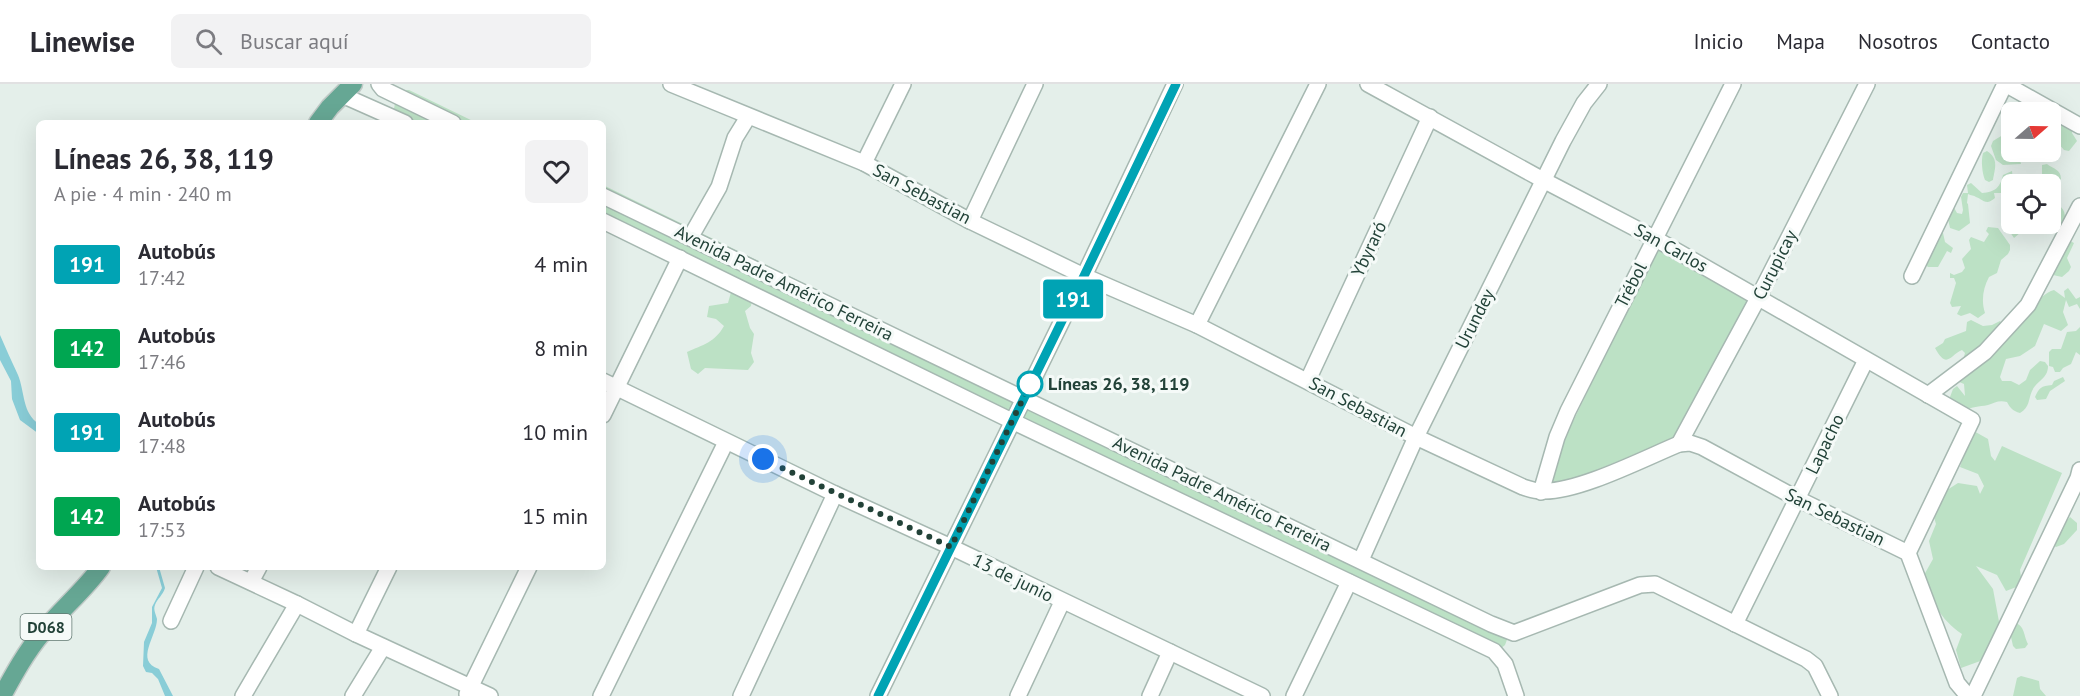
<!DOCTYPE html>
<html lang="es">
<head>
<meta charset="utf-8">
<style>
	:root { --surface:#fff; --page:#f2f2f3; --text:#2b2b33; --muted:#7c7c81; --line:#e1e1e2 }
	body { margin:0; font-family:"PT Sans",sans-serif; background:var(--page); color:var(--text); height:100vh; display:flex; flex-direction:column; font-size:22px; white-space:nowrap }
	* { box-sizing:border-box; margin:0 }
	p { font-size:20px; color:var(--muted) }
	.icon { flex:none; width:33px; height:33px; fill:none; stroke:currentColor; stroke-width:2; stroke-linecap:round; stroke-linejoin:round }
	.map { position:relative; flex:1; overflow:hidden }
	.sheet { position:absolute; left:36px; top:36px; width:570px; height:450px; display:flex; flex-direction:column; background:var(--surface); border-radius:9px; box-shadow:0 6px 24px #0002 }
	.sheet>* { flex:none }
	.badge { padding:0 12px; border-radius:4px; font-size:21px; line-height:39px }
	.needle { width:39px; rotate:70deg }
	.tools { position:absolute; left:2001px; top:18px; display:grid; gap:12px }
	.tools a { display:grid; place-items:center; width:60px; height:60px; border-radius:9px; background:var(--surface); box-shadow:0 6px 24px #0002; font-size:30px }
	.you { position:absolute; width:30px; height:30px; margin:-15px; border:4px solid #fff; border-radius:50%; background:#1a73e8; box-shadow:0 0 0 9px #1a73e833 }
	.map>.badge { position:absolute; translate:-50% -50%; box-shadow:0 0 0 3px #fff }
	.round { display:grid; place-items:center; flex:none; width:63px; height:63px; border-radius:9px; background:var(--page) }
	.head { display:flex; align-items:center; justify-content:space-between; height:102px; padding:0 18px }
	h1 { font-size:28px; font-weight:700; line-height:45px }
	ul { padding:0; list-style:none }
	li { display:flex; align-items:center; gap:18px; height:84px; padding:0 18px }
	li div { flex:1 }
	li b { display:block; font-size:22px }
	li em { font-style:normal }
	li .badge { min-width:66px; font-weight:700; text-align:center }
	header { display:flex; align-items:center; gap:36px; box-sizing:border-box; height:84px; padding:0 30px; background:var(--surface); border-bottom:2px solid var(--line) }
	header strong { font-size:28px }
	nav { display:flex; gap:33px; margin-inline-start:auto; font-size:21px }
	.search { width:420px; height:54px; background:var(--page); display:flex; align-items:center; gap:15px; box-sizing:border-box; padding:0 21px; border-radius:9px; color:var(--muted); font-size:22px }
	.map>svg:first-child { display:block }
</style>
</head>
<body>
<header>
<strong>Linewise</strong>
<div class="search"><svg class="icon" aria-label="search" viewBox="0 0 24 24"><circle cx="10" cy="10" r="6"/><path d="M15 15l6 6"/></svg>Buscar aquí</div>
<nav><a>Inicio</a><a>Mapa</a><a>Nosotros</a><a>Contacto</a></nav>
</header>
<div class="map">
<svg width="2080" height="612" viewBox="0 0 2080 612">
	<rect width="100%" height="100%" fill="#e4efea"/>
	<g fill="#bce1c5">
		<polygon points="407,6 409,6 477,39 409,39 395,29 394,25 396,13"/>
		<polygon points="2050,29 2073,44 2072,49 2077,57 2069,67 2064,66 2058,59 2051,57"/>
		<polygon points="2011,46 2012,68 2026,68 2020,76 2021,80 2003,81 1996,76 1991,62 1993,57"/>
		<path d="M1987,67C1999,75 1995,84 1993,96L1989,98L1985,96C1982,89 1981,76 1983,69Z"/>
		<path d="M2047,80C2053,85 2061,85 2061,95L2055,101L2051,100L2047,92L2042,90V81Z"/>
		<path d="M2012,87L2013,96L2007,109H1994L1995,114C1986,122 1984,116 1976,113C1974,111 1971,112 1968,110L1967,119L1968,120L1970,139L1959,147L1950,144L1948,135L1952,120L1957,129L1962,130L1963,126L1961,113L1963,109H1968L1967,101L1971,99L1982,109C1996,108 2000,103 2003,91Z"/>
		<path d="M603,101L1016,303L1019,310L1010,327L1005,329L752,214L751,222L745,227L750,244L754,250L751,269L754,278L748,286L705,284L698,290L691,285L687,268C703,261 715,258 724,242L716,235L707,233L709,222L728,219L733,201L603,133Z"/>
		<polygon points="2011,121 2012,140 2042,140 2044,149 2035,146 2033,142 2028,142 2014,154 2006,142 2007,124"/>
		<path d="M2058,121C2067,126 2066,136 2062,144L2053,146L2049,145L2048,140H2050L2051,126Z"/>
		<path d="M1988,143L1998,144L2010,161V166L2008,170L2001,176L1997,189L1989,193C1983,204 1981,217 1985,229L1978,234L1970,229L1961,232L1957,230L1961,222L1952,223L1950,219L1956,199L1954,194H1950V189L1954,191L1962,188L1965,184L1962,175L1971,165L1969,156L1971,153L1984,158L1989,150L1986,147Z"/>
		<polygon points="1939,147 1943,149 1945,158 1953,164 1951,169 1947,167 1938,183 1928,183 1925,180"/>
		<polygon points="2066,157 2070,157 2074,159 2067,174 2071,183 2069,187 2062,193 2053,191 2053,182 2063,173 2058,166"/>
		<polygon points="1657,164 1749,218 1674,354 1580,393 1563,398 1552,398 1564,356"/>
		<path d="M2068,204L2076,215L2080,213V225L2077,220L2069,223L2066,216L2063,228L2068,241L2061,247L2044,240L2035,262L2020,272L2006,275L2000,293L2002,297H2011L2019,301L2026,296L2030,286L2040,277L2045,278L2048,282C2048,295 2037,296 2032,307C2028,316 2030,323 2020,329C2013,327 2010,324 2007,318C1998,316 1995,319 1988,321C1978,323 1973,322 1964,327L1953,322L1950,313L1953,305L1957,302L1965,312L1964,300L1957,297L1965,269L1962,266C1950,271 1947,286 1935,264L1943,259L1945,255L1966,247L1967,238L1971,236L1983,242L1992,241L2000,237L2007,249L2011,251L2029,229L2031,220C2040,217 2045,208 2054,206L2065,214L2064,207Z"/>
		<polygon points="2080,243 2080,271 2076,268 2071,280 2063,284 2060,288 2055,288 2053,283 2049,282 2049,268 2052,265 2061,265 2067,248 2076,247"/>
		<path d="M2063,293L2065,297L2050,307L2046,315L2037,316L2035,313C2039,304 2041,302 2052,301L2054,297Z"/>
		<polygon points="1020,321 1508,553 1505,561 1499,566 1021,336"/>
		<path d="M1972,346L1988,355L1991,372L1995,377L2002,362L2062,389L2020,486L2021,493L2019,502L2006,507L1997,491L1976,482L1993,505L2000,543L1994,572L1961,584L1956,566L1962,550C1940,535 1931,517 1924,491L1933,475L1929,457L1936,440L1931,423L1944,408L1958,399L1977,402L1980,410L1984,402L1978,390L1960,383Z"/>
		<polygon points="2070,433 2077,439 2077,446 2064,460 2056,463 2048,459"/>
		<path d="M2012,538C2025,540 2023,550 2028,560L2025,564L2016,565L2013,562L2011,553L2008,550Z"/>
		<polygon points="2021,592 2039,597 2040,605 2046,612 2013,612 2017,594"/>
	</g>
	<g fill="#89cdd7">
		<path d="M0,251C6,265 12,278 18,291C25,308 22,329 39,340V350L20,336L12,315L11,297L0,276Z"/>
		<path d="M156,483H159L165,504C163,511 157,515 155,521C153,526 156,530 157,535C157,552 134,577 159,585L173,612H165L158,595L152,589L146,588L143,582L144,558L152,539V523L162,504Z"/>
	</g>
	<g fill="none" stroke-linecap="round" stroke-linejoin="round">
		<defs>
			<g id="minor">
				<polyline points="379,0 383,5 453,39"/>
				<path d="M671,0L864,79L970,137L1084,192L1197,241L1416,353L1523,403C1529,405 1536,407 1542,407C1577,409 1645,374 1679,360L1690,359L1702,363L1798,415L1908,469L1957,599L1968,612"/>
				<polyline points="1368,0 1543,96 1654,154 1972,336 1908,469"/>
				<polyline points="2005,0 2080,42"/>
				<polyline points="342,11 405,39"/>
				<polyline points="864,79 903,0"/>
				<polyline points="603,112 1491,540 1514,549 1640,501 1655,500 1806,575 1815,582 1830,612"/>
				<polyline points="603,137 1012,337 1494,567 1505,580 1516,612"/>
				<polyline points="970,137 1035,0"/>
				<polyline points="690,154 719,103 735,54 748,33"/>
				<polyline points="1912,192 2005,0"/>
				<polyline points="1197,241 1318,0"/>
				<polyline points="1308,296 1430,33"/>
				<polyline points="603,297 835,410 951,463 1262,612"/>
				<polyline points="1928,311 1985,268 2028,221 2080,122"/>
				<polyline points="603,331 680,174"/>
				<polyline points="1679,360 1758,214 1867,0"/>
				<polyline points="1541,408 1557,353 1568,327 1733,0"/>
				<polyline points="1361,476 1416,353 1563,57 1584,19 1599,0"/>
				<polyline points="218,483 297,520 356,550 490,612"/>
				<polyline points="251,498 259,483"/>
				<polyline points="171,537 196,483"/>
				<polyline points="1735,540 1866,276"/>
				<polyline points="356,550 389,483"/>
				<polyline points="467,610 529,483"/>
				<polyline points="243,612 297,520"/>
				<polyline points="353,612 383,563"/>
				<polyline points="601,612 726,358"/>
				<polyline points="741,612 835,410"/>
				<polyline points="878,612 1084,192 1175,0"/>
				<polyline points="1018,612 1062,518"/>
				<polyline points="1150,612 1170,568"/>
				<polyline points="1294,612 1349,498"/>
				<polyline points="1973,612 2078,394 2080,386"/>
			</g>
			<g id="major">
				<polyline points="318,39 330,23 353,0"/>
				<path d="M2,612C14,590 26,568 42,549C60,526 84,507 101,483"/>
			</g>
		</defs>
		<use href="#minor" stroke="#a6b8b1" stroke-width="18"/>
		<use href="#major" stroke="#c1cac7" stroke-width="21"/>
		<use href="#minor" stroke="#fff" stroke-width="15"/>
		<use href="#major" stroke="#66a794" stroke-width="18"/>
	</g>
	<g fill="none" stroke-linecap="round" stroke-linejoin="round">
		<defs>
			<polyline id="line" points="878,612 1084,192 1176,0"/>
		</defs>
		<use href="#line" stroke="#fff" stroke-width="14"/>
		<use href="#line" stroke="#00a3b4" stroke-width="9"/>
		<polyline stroke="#224238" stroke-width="6" stroke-dasharray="0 10.8" points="763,375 951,463 1033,294 1030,300"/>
	</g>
	<circle fill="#fff" stroke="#00a3b4" stroke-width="3" cx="1030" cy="300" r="12"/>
	<g text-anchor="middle" stroke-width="6" stroke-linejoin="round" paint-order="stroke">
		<rect fill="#f5faf8" stroke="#617972" stroke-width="1.5" x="20.5" y="530" width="51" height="26" rx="4.5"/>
		<g font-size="16" font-weight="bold" fill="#224238">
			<text x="46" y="549">D068</text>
		</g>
		<g font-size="18" fill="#224238" stroke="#f5faf8">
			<text transform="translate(922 110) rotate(28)" y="6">San Sebastian</text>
			<text transform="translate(1671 164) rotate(29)" y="6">San Carlos</text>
			<text transform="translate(1369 165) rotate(-65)" y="6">Ybyraró</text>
			<text transform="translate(1775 181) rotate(-63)" y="6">Curupicay</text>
			<text transform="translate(784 199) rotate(26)" y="6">Avenida Padre Américo Ferreira</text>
			<text transform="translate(1631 201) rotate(-63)" y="6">Trébol</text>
			<text transform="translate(1475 235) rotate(-63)" y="6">Urundey</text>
			<text transform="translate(1358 323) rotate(28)" y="6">San Sebastian</text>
			<text transform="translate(1825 360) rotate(-64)" y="6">Lapacho</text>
			<text transform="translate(1222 410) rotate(26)" y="6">Avenida Padre Américo Ferreira</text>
			<text transform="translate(1835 433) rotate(26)" y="6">San Sebastian</text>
			<text transform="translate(1013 494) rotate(26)" y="6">13 de junio</text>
		</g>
		<g font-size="18" font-weight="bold" fill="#224238" stroke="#f5faf8" text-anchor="start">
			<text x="1048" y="306">Líneas 26, 38, 119</text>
		</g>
	</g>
</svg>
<div class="tools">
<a><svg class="needle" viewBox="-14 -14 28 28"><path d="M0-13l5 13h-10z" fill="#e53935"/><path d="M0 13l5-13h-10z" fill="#7c7c81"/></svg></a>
<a><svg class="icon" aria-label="locate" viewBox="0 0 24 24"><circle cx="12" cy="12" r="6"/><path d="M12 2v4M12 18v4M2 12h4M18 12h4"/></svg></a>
</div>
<div class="you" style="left:763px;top:375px"></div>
<b class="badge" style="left:1073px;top:215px;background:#00a3b4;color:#fff">191</b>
<section class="sheet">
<div class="head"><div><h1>Líneas 26, 38, 119</h1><p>A pie · 4 min · 240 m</p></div><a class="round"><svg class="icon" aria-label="heart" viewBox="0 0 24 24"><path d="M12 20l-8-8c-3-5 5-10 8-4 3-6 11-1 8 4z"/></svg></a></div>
<ul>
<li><span class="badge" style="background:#00a3b4;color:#fff">191</span><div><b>Autobús</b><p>17:42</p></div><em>4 min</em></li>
<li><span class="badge" style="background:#00a651;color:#fff">142</span><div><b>Autobús</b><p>17:46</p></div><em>8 min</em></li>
<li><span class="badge" style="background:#00a3b4;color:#fff">191</span><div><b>Autobús</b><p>17:48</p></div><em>10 min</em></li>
<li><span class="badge" style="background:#00a651;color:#fff">142</span><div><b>Autobús</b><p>17:53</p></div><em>15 min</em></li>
</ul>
</section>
</div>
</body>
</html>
